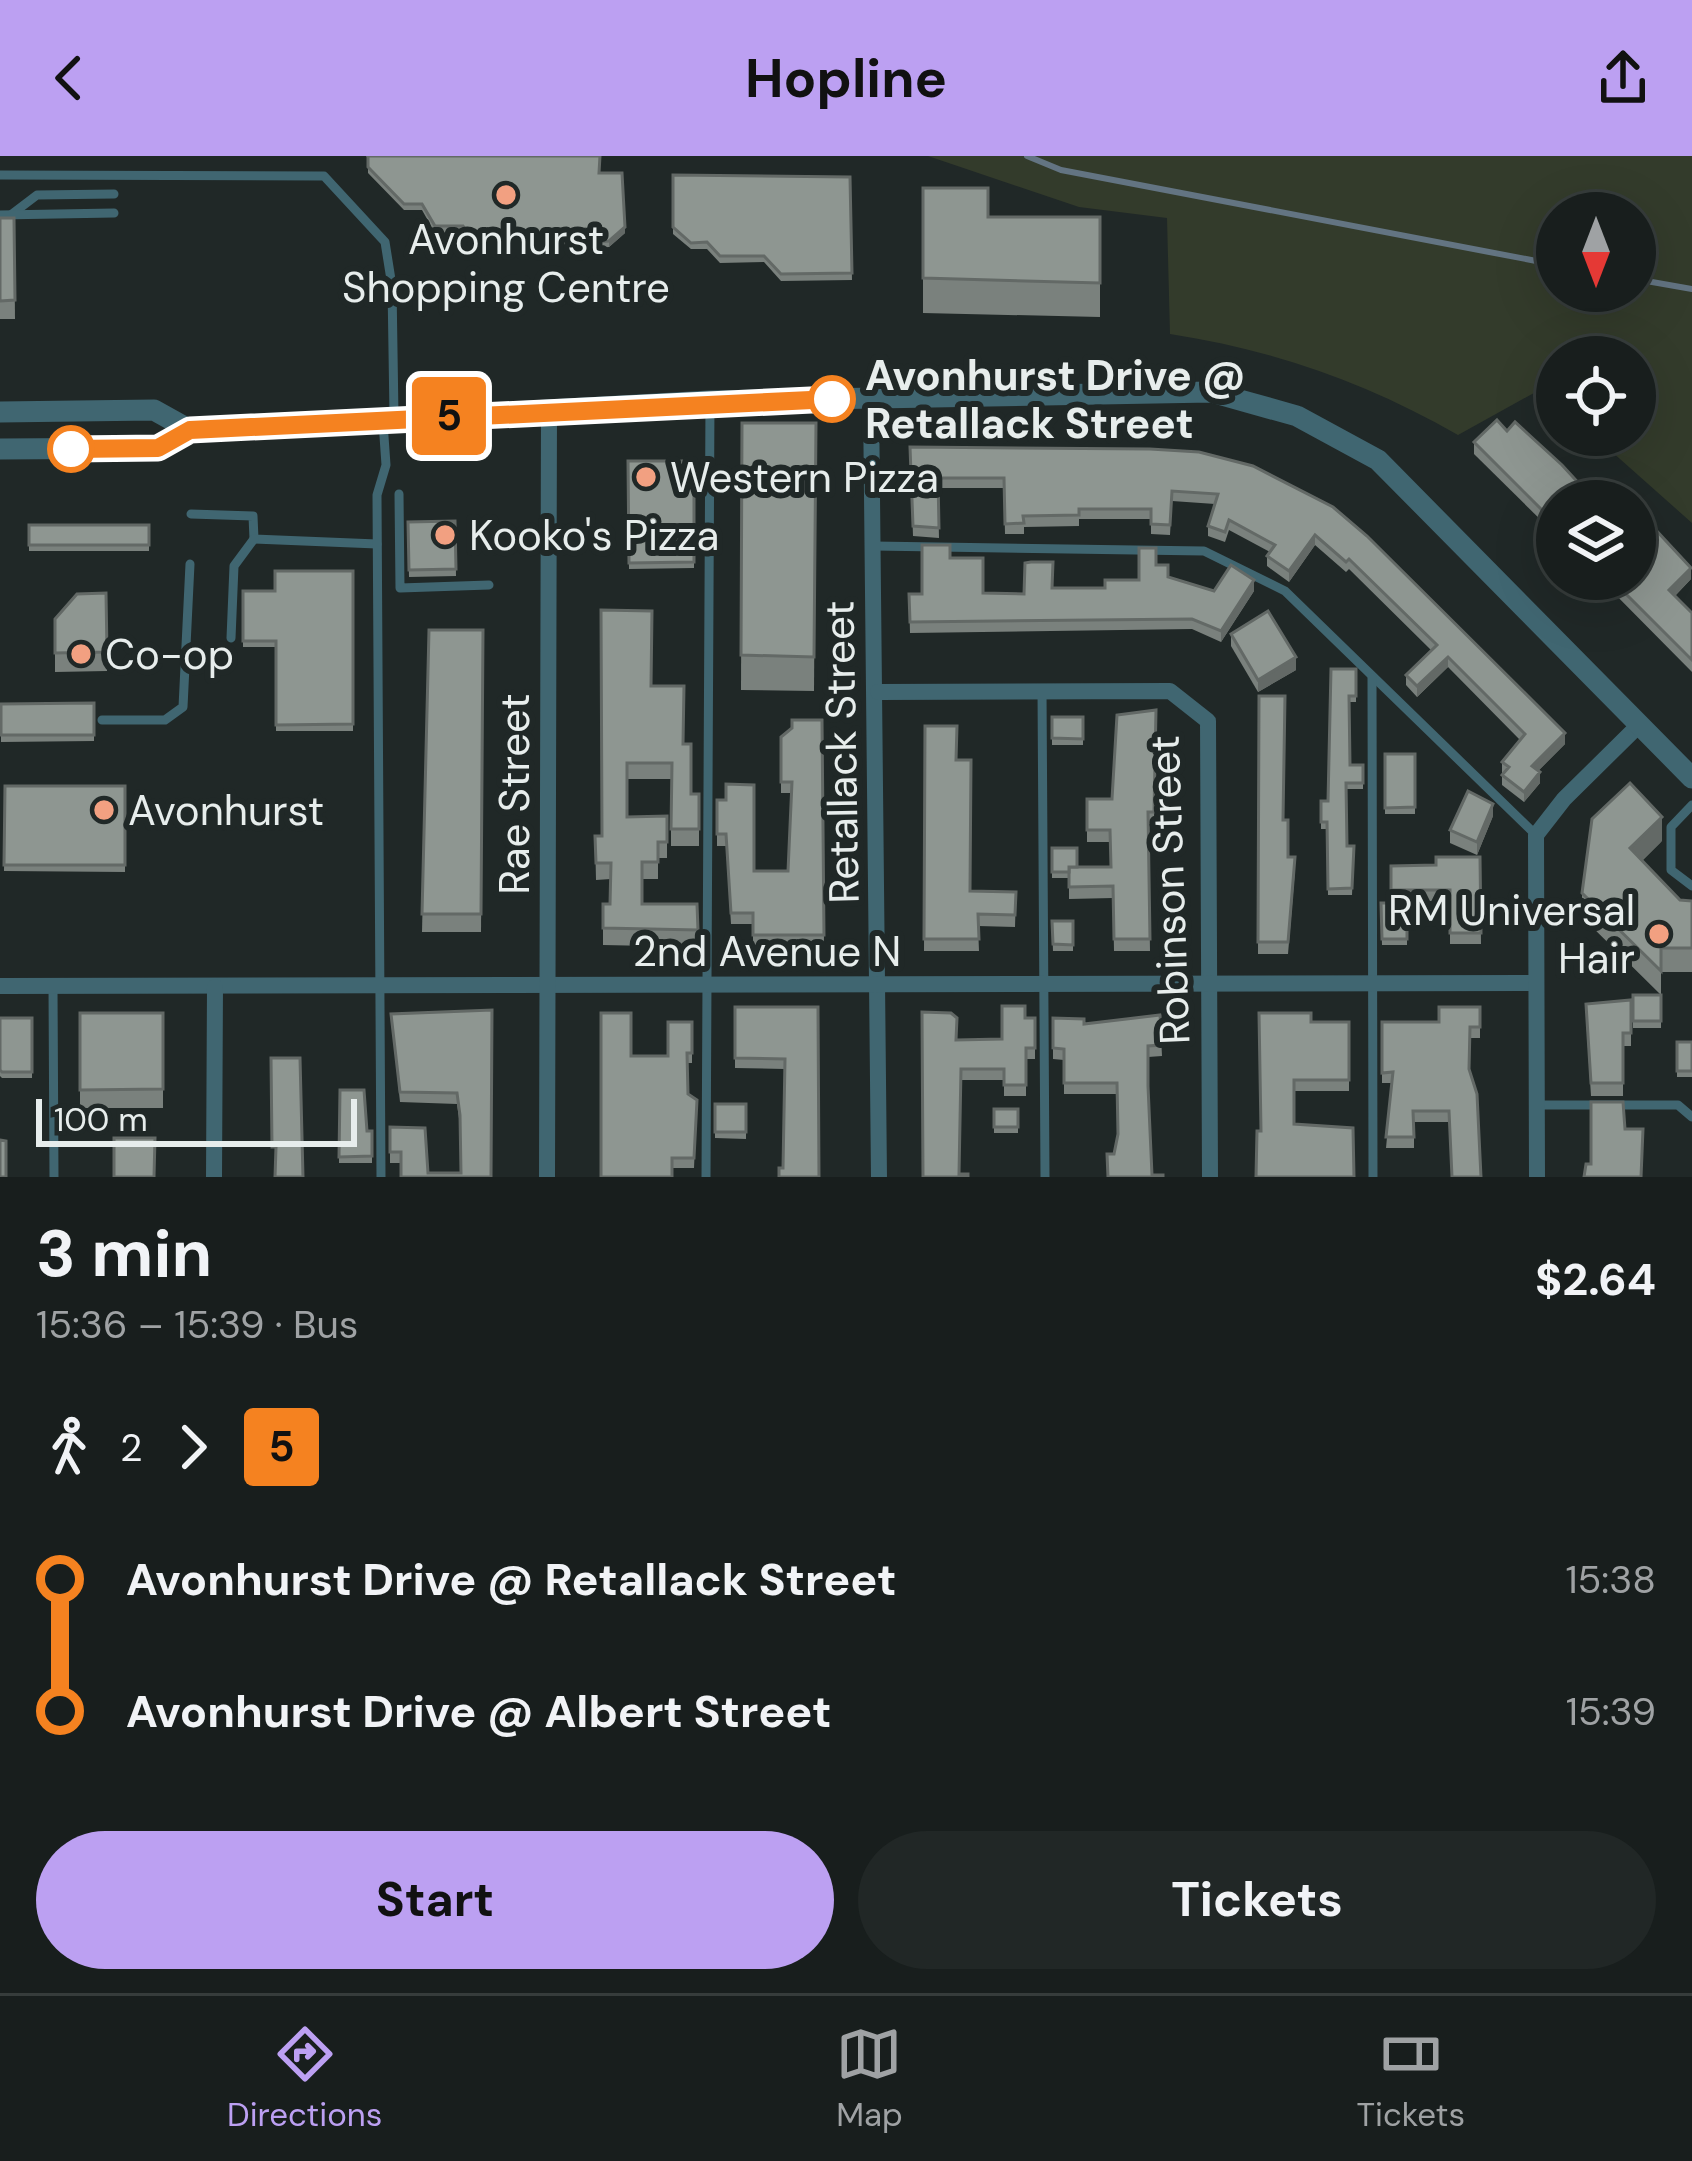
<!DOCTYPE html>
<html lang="en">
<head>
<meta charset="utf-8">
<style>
	:root { --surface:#181e1d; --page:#212726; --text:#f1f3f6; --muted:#9fa2a4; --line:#363c3b; --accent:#bca0f2 }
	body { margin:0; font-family:"DM Sans",sans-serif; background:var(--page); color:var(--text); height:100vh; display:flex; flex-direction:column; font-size:45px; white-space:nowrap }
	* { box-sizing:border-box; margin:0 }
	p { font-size:39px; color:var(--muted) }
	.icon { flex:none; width:66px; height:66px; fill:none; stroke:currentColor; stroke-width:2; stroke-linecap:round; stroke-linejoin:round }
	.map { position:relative; height:1021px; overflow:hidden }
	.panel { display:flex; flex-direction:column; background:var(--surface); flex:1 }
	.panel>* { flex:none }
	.badge { padding:0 24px; border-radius:9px; font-size:42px; line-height:78px }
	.needle { width:78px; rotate:180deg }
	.fabs { position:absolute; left:1536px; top:36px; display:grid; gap:24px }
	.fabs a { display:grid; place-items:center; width:120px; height:120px; border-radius:50%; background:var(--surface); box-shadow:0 12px 48px #0002,0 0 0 3px var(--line); font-size:60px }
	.scale { position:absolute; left:36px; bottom:30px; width:321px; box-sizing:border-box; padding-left:12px; border:6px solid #e7edec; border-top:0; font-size:33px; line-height:42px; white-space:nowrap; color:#e7edec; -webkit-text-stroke:9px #202827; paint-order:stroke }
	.map>.badge { position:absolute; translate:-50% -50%; box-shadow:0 0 0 6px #fff }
	.legs { display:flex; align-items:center; gap:18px; height:132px; padding:0 36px; font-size:39px }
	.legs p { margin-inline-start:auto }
	.overview { display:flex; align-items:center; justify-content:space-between; height:204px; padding:0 36px }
	h1 { font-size:66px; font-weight:700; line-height:90px }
	.action { display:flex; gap:24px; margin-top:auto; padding:24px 36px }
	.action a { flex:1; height:138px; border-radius:72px; background:var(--accent); color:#111; font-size:48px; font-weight:700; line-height:138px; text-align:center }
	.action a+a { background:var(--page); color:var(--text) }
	ul { padding:0 36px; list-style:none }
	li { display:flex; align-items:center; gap:42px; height:132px; font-size:45px }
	li i { display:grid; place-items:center; width:18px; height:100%; margin:0 15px; background:currentColor }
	li i::after { content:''; width:30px; height:30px; margin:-15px; border:9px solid; border-radius:50%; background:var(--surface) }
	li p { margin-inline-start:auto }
	li:first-child i { background:linear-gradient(#0000 50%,currentColor 0) }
	li:last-child i { background:linear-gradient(currentColor 50%,#0000 0) }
	header { display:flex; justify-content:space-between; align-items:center; height:156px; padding:0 36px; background:var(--accent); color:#111; font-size:54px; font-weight:700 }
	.dock { display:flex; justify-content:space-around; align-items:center; height:168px; border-top:3px solid var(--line); background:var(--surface); font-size:33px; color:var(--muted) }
	.dock a { display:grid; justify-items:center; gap:6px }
	.dock .selected { color:var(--accent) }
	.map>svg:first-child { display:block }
</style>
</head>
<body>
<header><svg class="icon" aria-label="back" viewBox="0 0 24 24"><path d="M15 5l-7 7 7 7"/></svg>Hopline<svg class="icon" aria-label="share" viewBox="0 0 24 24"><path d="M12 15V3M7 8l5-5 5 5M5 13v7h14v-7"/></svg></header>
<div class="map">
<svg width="1692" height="1021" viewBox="0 0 1692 1021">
	<rect width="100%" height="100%" fill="#202827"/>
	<path fill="#333b2b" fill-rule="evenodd" d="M928,0H1692V367L1593,279H1635V201H1557V247L1541,233L1458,279C1367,227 1274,194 1170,178L1167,62L1079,51ZM1557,57H1635V135H1557Z"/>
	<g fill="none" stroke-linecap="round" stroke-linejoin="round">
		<g stroke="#637482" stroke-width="6">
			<polyline points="1027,0 1061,14 1557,109"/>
			<polyline points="1635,123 1692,133"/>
		</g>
		<g stroke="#406671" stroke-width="9">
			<polyline points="0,19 324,20 385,86 392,130 394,260"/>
			<polyline points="12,58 37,39 114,38"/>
			<polyline points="0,59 114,57"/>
			<polyline points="399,338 400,432 489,429"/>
			<polyline points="191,358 253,360 254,383 377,388"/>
			<polyline points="874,390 1204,395 1285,435 1536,679"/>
			<polyline points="231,482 234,410 254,383"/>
			<polyline points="1372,522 1373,1021"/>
			<polyline points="1042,533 1045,1021"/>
			<polyline points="102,564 165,564 183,551 190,408"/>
			<polyline points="1692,649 1671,671 1671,714 1692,730"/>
			<polyline points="53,830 54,1021"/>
			<polyline points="1537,949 1678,949 1692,961"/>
			<polyline points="381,1021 377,339 386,309 383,266"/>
			<polyline points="706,1021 710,245"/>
		</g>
		<g stroke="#406671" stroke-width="16">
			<polyline points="871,242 879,1021"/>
			<polyline points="878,536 1170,535 1208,565 1210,1021"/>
			<polyline points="0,830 1533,827"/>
			<polyline points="214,1021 215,831"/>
			<polyline points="547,1021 549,254"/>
			<polyline points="1537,1021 1536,679 1564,643 1639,569"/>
		</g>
		<g stroke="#406671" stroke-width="21">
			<polyline points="0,256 154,254 190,274"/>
			<polyline points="0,293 158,292 190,274 710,245 1211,236 1297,260 1378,304 1692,622"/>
		</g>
	</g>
	<g fill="#7a817d">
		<polygon points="366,0 600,0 600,17 625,77 609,91 595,92 585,80 570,92 551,93 545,82 529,93 516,94 505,80 492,93 475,93 463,76 435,77 422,54 404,54 368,17 368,2"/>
		<polygon points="673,19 850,21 852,124 781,125 764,106 720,107 707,93 691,93 673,78"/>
		<polygon points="923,32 988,61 1100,61 1100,161 923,157"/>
		<polygon points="0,62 14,62 15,163 0,163"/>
		<polygon points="742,267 816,267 814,535 741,534"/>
		<polygon points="1474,286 1557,345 1557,380 1474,298"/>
		<polygon points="910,291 1253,310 1565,588 1538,615 1540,627 1524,646 1502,629 1502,606 1520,584 1448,511 1417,541 1406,529 1406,519 1431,494 1349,413 1346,416 1315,389 1289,426 1267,410 1267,400 1270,396 1229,374 1225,386 1208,380 1208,370 1215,348 1172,345 1170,379 1151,378 1151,363 1079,363 1079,370 1024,371 1024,378 1005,378 1004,332 938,332 939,382 913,380"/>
		<polygon points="628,305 694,305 694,412 629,413"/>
		<polygon points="455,365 456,420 409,421 408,366"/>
		<rect x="29" y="369" width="120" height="26"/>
		<polygon points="950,402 983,437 1024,438 1052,432 1105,432 1139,424 1168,421 1214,435 1254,435 1221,486 1192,473 910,477 909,438 922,438"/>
		<polygon points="353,415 353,575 276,575 276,491 243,491 243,435 275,435"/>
		<polygon points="1600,423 1691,423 1675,440 1692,457 1692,516"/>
		<polygon points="106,437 107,515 55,516 55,463"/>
		<polygon points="429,474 483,474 481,776 422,776"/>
		<polygon points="1231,478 1296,514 1258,536 1231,490"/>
		<polygon points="1331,513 1356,513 1356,546 1349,546 1350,609 1363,609 1363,633 1346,633 1347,690 1354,690 1352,739 1328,739 1327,673 1321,673 1321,645 1328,645"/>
		<polygon points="652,530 684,588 691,638 699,638 699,690 671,690 671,623 627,623 627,661 667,660 667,702 658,702 658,723 642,723 642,748 697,748 698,791 603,789 603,748 610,748 611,723 596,724 595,680 602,680"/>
		<polygon points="1259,540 1283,664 1288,701 1295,714 1288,798 1258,798"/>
		<polygon points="94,547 94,585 1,586 1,548"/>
		<polygon points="1156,554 1154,668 1148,668 1150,795 1114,795 1113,742 1069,743 1069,722 1052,722 1052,692 1077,711 1110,711 1110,686 1087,686 1087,643 1112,643"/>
		<rect x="1052" y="561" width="31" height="28"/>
		<polygon points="822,564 824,790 753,790 753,768 731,768 726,690 717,690 717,644 754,715 788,715 791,637 781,637 781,581"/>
		<polygon points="925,570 957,604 970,735 1016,736 1015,771 978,770 979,795 924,795"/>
		<rect x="1385" y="598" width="30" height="60"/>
		<polygon points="5,630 125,630 125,716 4,715"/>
		<polygon points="1493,660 1477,699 1450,687 1450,674"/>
		<polygon points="1662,685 1642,705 1680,744 1692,745 1692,816 1661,816 1661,872 1633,872 1633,839 1661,839 1582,761 1582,737"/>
		<polygon points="1480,701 1481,788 1450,788 1450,745 1391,745 1391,710 1436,709"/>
		<polygon points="1381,747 1407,747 1407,789 1382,789"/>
		<polygon points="1052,765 1073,765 1073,795 1053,795"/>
		<polygon points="1631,844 1631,890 1623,890 1623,940 1591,940 1586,861"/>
		<polygon points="735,851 818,851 783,1012 785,913 735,912"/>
		<polygon points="1480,851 1480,882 1470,882 1449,966 1414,966 1414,992 1386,992 1392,927 1382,927 1382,866 1439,866"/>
		<polygon points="492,854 491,1021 401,1021 401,1007 390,1007 390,971 428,1017 461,1017 460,970 457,948 400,946 391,858"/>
		<rect x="80" y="857" width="83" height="95"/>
		<polygon points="1160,859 1162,900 1148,901 1107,1021 1118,979 1117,938 1064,938 1064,904 1053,903 1053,862 1084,868"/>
		<polygon points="0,862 32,862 32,922 2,922 0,920"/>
		<polygon points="1025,862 1035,862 1035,903 1026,903 1026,940 1004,940 1004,924 961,924 922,1021 956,884 1002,883"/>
		<polygon points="692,866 692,907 687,907 688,938 697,944 694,1012 672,1012 631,900 668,900"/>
		<polygon points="1311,866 1349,866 1349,935 1294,935 1294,968 1261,975"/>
		<rect x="1677" y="886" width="15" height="35"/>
		<polygon points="340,934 367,975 372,975 372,1007 339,1007"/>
		<polygon points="715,948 746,948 746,983 715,982"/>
		<rect x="994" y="953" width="24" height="24"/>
	</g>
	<g fill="#636966">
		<polygon points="625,71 625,77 609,91 609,85"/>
		<polygon points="585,73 585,80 570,92 570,86"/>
		<polygon points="505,74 505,80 492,93 492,86"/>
		<polygon points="545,75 545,82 529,93 529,87"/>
		<polygon points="1315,379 1315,389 1289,426 1289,415"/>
		<polygon points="1691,412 1691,423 1669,446 1669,434"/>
		<polygon points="1254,424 1254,435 1221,486 1221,475"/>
		<polygon points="1296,501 1296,514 1258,536 1258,524"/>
		<polygon points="1448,501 1448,511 1417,541 1417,530"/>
		<polygon points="1565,577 1565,588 1532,621 1532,610"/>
		<polygon points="1540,616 1540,627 1524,646 1524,636"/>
		<polygon points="1493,648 1493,660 1477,699 1477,686"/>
		<polygon points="1662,661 1662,685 1630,716 1630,692"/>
	</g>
	<g fill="#8e9691" stroke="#636966" stroke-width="3">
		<polygon points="368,0 600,0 599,17 622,17 625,71 609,85 595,86 585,73 570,86 551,86 545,75 529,87 516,87 505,74 492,86 475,87 463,70 435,70 422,48 404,48 368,11"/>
		<polygon points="673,19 850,21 852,117 781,118 764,100 720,100 707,86 691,87 673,71"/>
		<polygon points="923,32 988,32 988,61 1100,61 1100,127 923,122"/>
		<polygon points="0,62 14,62 15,144 0,145"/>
		<polygon points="1497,264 1507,275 1515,266 1562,309 1595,345 1557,345 1557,369 1474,286"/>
		<polygon points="742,267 816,267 814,501 741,499"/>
		<polygon points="910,291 1150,293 1199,296 1253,310 1333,351 1367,380 1565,577 1532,610 1540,616 1524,636 1502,619 1509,611 1502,606 1525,578 1448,501 1417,530 1406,519 1437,489 1349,403 1346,406 1315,379 1289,415 1267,400 1275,389 1229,364 1225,376 1208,370 1218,338 1172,335 1170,369 1151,368 1151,353 1079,353 1079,359 1023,360 1024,367 1005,368 1004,322 938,322 939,372 913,370"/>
		<polygon points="628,305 694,305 694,406 629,407"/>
		<polygon points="1641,358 1691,412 1669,434 1692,457 1692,504 1611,423 1635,423 1635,364"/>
		<polygon points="455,365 456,413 409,414 408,366"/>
		<rect x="29" y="369" width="120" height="20"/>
		<polygon points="922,389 950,389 950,402 983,402 983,437 1024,438 1025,407 1031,406 1053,406 1052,432 1105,432 1105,424 1139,424 1139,392 1156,392 1156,409 1168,409 1168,421 1214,435 1231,409 1254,424 1221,475 1192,463 910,466 909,438 922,438"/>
		<polygon points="275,415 353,415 353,568 276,569 276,485 243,485 243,435 275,435"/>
		<polygon points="106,437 107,496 55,497 55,463 77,438"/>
		<polygon points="601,454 652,455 651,530 684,530 683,588 691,588 691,638 699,638 699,673 671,673 672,607 627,607 627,661 667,660 667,686 658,686 658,706 642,706 642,748 697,748 698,774 603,772 603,748 610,748 611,707 596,707 595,680 602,680"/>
		<polygon points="1268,455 1296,501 1258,524 1231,478"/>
		<polygon points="429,474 483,474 481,758 422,758"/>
		<polygon points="1331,513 1356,513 1356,540 1349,540 1350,609 1363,609 1363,627 1346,627 1347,690 1354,690 1352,732 1328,733 1327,666 1321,666 1321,645 1328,645"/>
		<polygon points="1259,540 1285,540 1283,664 1288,664 1288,701 1295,701 1288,786 1258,786"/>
		<polygon points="94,547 94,579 1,579 1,548"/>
		<polygon points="1156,554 1154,656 1148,656 1150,783 1114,783 1113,730 1069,731 1069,711 1111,711 1110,674 1087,674 1087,643 1112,643 1117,559"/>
		<polygon points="1052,561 1083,561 1083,583 1052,582"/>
		<polygon points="792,564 822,564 824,779 753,779 753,757 731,757 726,678 717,678 717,644 726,644 726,628 754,629 754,715 788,715 792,626 781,626 781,581 792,572"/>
		<polygon points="925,570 957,570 956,604 971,604 970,735 1016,736 1015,759 978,758 979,783 924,783"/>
		<polygon points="1385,598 1415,598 1415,651 1385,652"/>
		<polygon points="1630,627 1662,661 1630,692 1680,744 1692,745 1692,792 1661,792 1661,815 1582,737 1592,663"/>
		<polygon points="5,630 125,630 125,709 4,709"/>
		<polygon points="1468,635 1493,648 1477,686 1450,674"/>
		<polygon points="1052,692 1077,692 1077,711 1069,711 1069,716 1052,716"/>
		<polygon points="1436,701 1480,701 1481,777 1450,777 1450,734 1391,734 1391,710 1436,709"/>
		<polygon points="1381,747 1407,747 1407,783 1382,783"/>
		<polygon points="1052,765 1073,765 1073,789 1053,788"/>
		<rect x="1633" y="839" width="28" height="26"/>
		<polygon points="1631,844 1631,877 1623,877 1623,927 1591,927 1586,848"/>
		<polygon points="1002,850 1025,850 1025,862 1035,862 1035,892 1026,892 1026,929 1004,929 1004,913 961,913 959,1018 968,1018 968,1021 923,1021 922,856 951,857 957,862 956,884 1002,883"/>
		<polygon points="735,851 818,851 819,1021 779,1021 779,1012 783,1012 785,903 735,902"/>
		<polygon points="1439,851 1480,851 1480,871 1470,871 1469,913 1477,938 1481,1021 1452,1021 1449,955 1413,955 1414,981 1386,981 1393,916 1382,917 1382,866 1439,866"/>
		<polygon points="492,854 491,1021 401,1021 401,996 390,996 390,971 425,972 428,1017 461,1017 460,959 457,937 400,936 391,858"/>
		<polygon points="80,857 163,857 163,933 80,934"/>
		<polygon points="601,857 631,857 631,900 668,900 668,866 692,866 692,897 687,897 688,938 697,944 694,1002 672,1002 672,1021 601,1021"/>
		<polygon points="1259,857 1311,857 1311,866 1349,866 1349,924 1294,924 1294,968 1353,972 1354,1021 1256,1021 1257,975 1261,975"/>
		<polygon points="1160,859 1162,889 1148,890 1148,930 1152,1019 1163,1019 1163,1021 1108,1021 1107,998 1114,998 1118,978 1117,927 1064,927 1064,893 1053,892 1053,862 1084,863 1084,868"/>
		<polygon points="0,862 32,862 32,916 2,916 0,914"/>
		<rect x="1677" y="886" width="15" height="29"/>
		<polygon points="271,902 300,902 303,1021 275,1021 276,991 272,991"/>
		<polygon points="340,934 364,934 367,975 372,975 372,1000 339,1001"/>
		<polygon points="1591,946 1623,946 1625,973 1643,973 1641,1021 1584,1021 1586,1008 1591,1008"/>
		<rect x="715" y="948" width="31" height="28"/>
		<rect x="994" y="953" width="24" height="18"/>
		<polygon points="114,982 155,982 154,1021 114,1021"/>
		<polygon points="0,984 6,985 6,1021 0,1021"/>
	</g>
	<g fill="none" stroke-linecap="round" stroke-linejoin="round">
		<defs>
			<polyline id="line-1" points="71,293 158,292 190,274 832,243"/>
		</defs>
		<use href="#line-1" stroke="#fff" stroke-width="27"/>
		<use href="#line-1" stroke="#f58220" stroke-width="18"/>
	</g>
	<g fill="#f2a081" stroke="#202827" stroke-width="4.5">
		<circle cx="506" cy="39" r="12"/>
		<circle cx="646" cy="321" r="12"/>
		<circle cx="445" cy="379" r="12"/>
		<circle cx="81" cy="498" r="12"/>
		<circle cx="104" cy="654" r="12"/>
		<circle cx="1659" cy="778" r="12"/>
	</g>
	<g fill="#fff" stroke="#f58220" stroke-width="6">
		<circle cx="832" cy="243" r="21"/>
		<circle cx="71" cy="293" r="21"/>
	</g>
	<g text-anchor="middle" stroke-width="12" stroke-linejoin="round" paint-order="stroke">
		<g font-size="42" fill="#e7edec" stroke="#202827" text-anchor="start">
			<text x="506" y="98" text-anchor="middle">Avonhurst<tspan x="506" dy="48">Shopping Centre</tspan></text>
			<text x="670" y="336">Western Pizza</text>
			<text x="469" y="394">Kooko's Pizza</text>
			<text x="105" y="513">Co-op</text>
			<text x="128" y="669">Avonhurst</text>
			<text x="1635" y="769" text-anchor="end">RM Universal<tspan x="1635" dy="48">Hair</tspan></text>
		</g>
		<g font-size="42" font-weight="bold" fill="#e7edec" stroke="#202827" text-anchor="start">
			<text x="865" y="234">Avonhurst Drive @<tspan x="865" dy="48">Retallack Street</tspan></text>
		</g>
		<g font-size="42" fill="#e7edec" stroke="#202827">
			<text transform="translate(841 596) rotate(-91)" y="15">Retallack Street</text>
			<text transform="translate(514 638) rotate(-90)" y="15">Rae Street</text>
			<text transform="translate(1169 734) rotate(-92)" y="15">Robinson Street</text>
			<text x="767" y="810">2nd Avenue N</text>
		</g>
	</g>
</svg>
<div class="fabs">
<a><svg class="needle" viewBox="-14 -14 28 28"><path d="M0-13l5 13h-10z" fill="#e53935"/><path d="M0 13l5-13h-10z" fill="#9fa2a4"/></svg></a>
<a><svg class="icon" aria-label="locate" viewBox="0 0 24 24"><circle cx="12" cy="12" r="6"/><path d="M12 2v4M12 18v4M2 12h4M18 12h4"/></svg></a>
<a><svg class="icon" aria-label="layers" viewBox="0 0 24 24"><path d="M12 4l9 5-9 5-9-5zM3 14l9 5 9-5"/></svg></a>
</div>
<div class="scale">100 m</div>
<b class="badge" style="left:449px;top:260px;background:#f58220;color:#111">5</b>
</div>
<section class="panel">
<div class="overview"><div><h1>3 min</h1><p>15:36 – 15:39 · Bus</p></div><b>$2.64</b></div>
<div class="legs"><svg class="icon" aria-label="walk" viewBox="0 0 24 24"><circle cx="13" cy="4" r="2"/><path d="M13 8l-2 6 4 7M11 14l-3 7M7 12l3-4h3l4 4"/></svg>2<svg class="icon" aria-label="forward" viewBox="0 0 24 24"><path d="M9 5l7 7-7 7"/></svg><b class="badge" style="background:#f58220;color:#111">5</b></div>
<ul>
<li><i style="color:#f58220"></i><b>Avonhurst Drive @ Retallack Street</b><p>15:38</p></li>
<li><i style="color:#f58220"></i><b>Avonhurst Drive @ Albert Street</b><p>15:39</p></li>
</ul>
<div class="action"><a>Start</a><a>Tickets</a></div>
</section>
<nav class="dock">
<a class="selected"><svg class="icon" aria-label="directions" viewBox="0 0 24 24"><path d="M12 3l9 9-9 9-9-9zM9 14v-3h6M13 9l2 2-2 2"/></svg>Directions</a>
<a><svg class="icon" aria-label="map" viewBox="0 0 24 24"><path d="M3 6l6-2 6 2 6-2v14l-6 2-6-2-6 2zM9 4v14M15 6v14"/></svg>Map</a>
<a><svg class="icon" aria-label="tickets" viewBox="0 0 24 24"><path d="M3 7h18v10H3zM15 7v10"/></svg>Tickets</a>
</nav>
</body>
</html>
